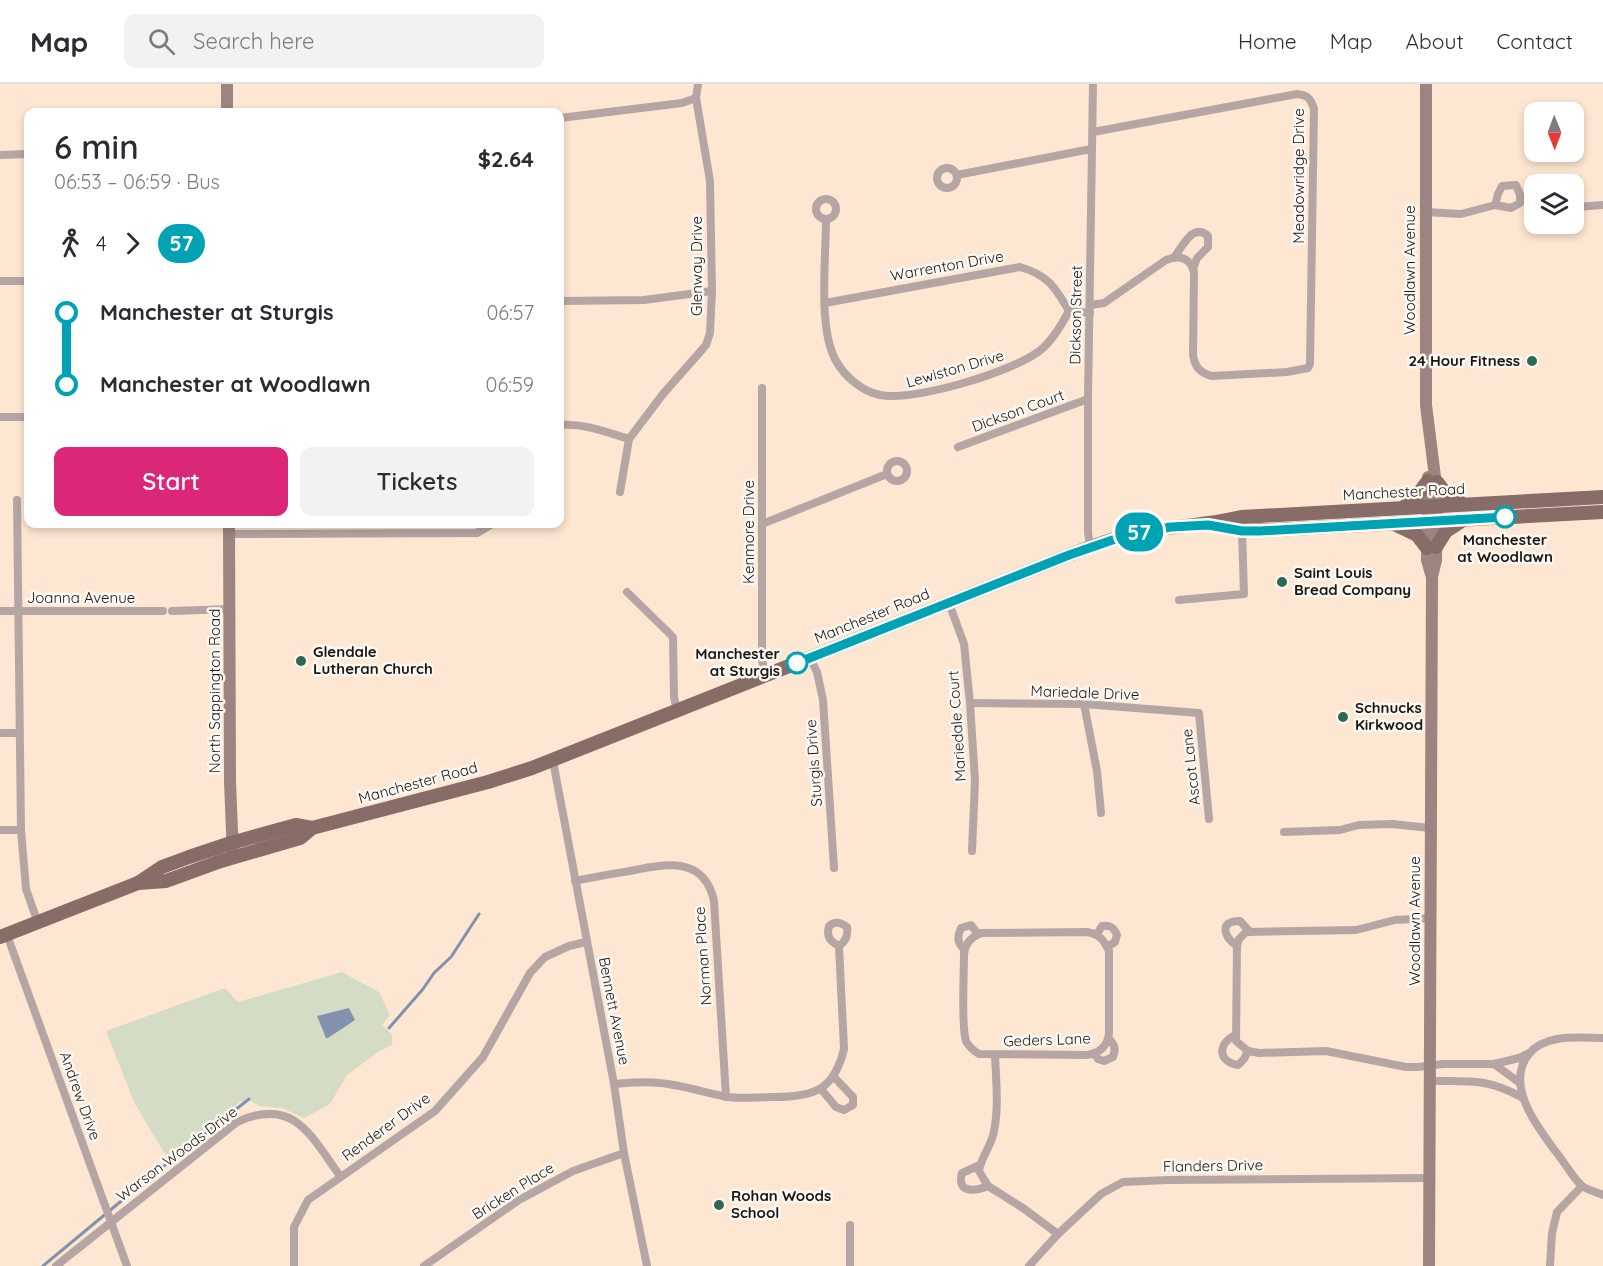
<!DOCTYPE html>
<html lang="en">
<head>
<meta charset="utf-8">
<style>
	:root { --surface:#fff; --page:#f2f2f3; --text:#2b2b33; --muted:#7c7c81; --line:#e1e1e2; --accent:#db2777 }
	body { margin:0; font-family:Quicksand,sans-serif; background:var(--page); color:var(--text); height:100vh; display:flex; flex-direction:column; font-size:22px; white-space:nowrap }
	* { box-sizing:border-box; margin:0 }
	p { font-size:20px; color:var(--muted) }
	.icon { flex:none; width:33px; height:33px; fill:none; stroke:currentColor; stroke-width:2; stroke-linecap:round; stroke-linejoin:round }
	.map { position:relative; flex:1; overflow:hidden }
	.details { position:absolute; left:24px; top:24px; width:540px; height:420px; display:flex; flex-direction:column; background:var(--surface); border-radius:12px; box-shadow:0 3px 9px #0003 }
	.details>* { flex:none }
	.badge { padding:0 12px; border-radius:20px; font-size:21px; line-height:39px }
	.needle { width:39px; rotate:179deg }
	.buttons { position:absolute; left:1524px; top:18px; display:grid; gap:12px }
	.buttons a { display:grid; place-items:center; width:60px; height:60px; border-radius:12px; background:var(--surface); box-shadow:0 3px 9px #0003; font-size:30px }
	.map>.badge { position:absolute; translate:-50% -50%; box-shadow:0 0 0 3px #fff }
	.legs { display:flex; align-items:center; gap:9px; height:66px; padding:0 30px; font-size:20px }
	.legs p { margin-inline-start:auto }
	.head { display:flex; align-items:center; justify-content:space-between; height:102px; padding:0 30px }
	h1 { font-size:33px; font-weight:600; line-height:45px }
	.primary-button { display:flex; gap:12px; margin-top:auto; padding:12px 30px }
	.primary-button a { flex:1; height:69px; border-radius:12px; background:var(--accent); color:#fff; font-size:24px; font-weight:600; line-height:69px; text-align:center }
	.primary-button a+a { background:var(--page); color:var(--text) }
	ul { padding:0 30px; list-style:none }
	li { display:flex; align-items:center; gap:21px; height:72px; font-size:22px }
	li i { display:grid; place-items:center; width:9px; height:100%; margin:0 8px; background:currentColor }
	li i::after { content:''; width:15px; height:15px; margin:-8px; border:4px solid; border-radius:50%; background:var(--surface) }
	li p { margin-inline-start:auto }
	li:first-child i { background:linear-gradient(#0000 50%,currentColor 0) }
	li:last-child i { background:linear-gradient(currentColor 50%,#0000 0) }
	header { display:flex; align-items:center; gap:36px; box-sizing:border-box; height:84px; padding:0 30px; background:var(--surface); border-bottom:2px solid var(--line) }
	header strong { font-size:28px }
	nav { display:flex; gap:33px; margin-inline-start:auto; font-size:21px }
	.search { width:420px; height:54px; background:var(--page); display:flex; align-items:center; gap:15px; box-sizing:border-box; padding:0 21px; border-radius:12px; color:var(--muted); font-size:22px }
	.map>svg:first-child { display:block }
</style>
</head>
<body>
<header>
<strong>Map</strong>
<div class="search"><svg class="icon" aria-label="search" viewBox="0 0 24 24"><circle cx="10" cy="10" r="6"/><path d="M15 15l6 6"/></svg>Search here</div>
<nav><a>Home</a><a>Map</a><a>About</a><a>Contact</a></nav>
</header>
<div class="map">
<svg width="1603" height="1182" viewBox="0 0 1603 1182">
	<rect width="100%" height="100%" fill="#fde7d2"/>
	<polygon fill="#d4dcc5" points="342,888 379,908 390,931 382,941 392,950 392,961 381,966 347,991 330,1020 304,1034 282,1024 260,1022 251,1017 240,1018 169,1074 163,1067 134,1018 106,947 225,904 238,918"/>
	<polygon fill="#8292ad" points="349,924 355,936 328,954 326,954 317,932"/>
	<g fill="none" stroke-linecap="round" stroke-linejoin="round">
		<g stroke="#8292ad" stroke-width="3">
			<polyline points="389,944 423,905 434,889 451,873 479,830"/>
			<polyline points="43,1182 155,1089 249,1015"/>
		</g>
		<g stroke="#b6a6a3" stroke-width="8">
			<polyline points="560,34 682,19 696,14"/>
			<polyline points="0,71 28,70"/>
			<circle cx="947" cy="94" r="10"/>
			<polyline points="957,91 1091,65"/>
			<circle cx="826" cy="125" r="10"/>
			<polyline points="1576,123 1603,121"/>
			<polyline points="1425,128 1461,130 1495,121 1511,124 1520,119 1520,111 1516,101 1502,102 1498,110 1495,121"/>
			<path d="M826,136C826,173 818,243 835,275C844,292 861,307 880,311C913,318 1018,287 1043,264C1054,254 1062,240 1069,227"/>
			<path d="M1175,172C1183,162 1193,138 1208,152V163L1197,174L1193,185"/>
			<polyline points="0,197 28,197"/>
			<polyline points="560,217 644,216 712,207"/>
			<path d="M825,219L1020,183C1048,191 1055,203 1069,227"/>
			<path d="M1090,221L1104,219L1166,176C1179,171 1190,173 1194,188L1193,271C1195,283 1200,289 1212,292L1287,288L1308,284L1310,280L1314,25C1311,15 1308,11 1297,10L1093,48"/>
			<polyline points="1069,227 1090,229"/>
			<polyline points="762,304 762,575 765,592"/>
			<polyline points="0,333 28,333"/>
			<path d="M560,341C584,339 606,348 629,355"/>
			<polyline points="958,363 1088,315"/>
			<circle cx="897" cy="387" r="10"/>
			<polyline points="620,408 629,355 663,310 700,268 706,261 710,249 712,207 710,97 696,14 698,0"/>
			<polyline points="17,416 21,746 26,805 38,839"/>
			<polyline points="762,440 887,390"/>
			<polyline points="229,450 477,449 492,440"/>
			<polyline points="1090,463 1088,448 1088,315 1093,0"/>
			<polyline points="627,508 673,553 674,613 677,627"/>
			<polyline points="1179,516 1244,510 1242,447"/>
			<polyline points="949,519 964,560 970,619 975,697 972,767"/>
			<polyline points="0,527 163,527"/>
			<polyline points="172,527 230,525"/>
			<polyline points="810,574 817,588 823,616 834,784"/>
			<polyline points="970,619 1084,620 1199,629 1209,735"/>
			<polyline points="1084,620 1097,687 1101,729"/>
			<polyline points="0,649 20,649"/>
			<polyline points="553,677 614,1000 624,1069 647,1182"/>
			<polyline points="0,746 21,746"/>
			<polyline points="1284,748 1340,746 1359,741 1392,740 1430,744"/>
			<path d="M575,797C593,793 612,790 630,787C665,780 704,771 714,817L726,1013"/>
			<polyline points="1430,834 1395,836 1356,846 1246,848 1239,855 1237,862 1236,957 1248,967 1259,969 1326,967 1406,983 1418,983 1443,980 1494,980 1519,974 1529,969"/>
			<path d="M1087,848C1099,850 1104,856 1109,867V949C1108,962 1099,970 1086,971L979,970C974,967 969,963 966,957C961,943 964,889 964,870C965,860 971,853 981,849Z"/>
			<path d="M1097,850L1102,842C1111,841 1114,844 1117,851L1115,858L1107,863"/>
			<polyline points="7,851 127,1182"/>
			<path d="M1237,862C1224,853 1218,837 1240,837L1250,848"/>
			<path d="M964,865C957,859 957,853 961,844L971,841L978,850"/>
			<path d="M1235,951C1218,960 1217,977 1238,981L1244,975L1248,967"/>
			<path d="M1603,954C1580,954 1545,949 1529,970C1502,1003 1543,1050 1562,1076C1568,1084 1574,1095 1582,1102C1587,1106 1597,1108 1603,1111"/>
			<path d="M1094,969L1098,975L1104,977L1113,973C1116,965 1115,960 1108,954"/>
			<path d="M995,971C996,996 999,1023 994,1047C992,1061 981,1073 979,1087L988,1102L1023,1124L1058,1150"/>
			<polyline points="1494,980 1520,999"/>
			<path d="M1430,997C1468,997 1488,994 1523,1014"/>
			<path d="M614,1000C629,999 645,997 660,999C683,1001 705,1009 728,1013C742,1015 759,1013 774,1013C813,1013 834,1007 844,965L839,862C830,857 826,853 829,842C835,837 840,838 847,843C848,852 846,857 839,862"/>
			<polyline points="821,1005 836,1023 844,1026 853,1021 853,1013 834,993"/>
			<path d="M980,1081L962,1089C956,1110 976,1107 988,1102"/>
			<polyline points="850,1141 850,1182"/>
			<path d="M56,1182L237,1038C294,1012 311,1052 340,1092"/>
			<polyline points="294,1182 294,1143 308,1116 435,1027 483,973 530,889 545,873 569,862 586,858"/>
			<polyline points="424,1182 519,1116 573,1087 624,1069"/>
			<polyline points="1029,1182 1058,1150 1101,1110 1123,1098 1168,1096 1430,1094"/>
			<polyline points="1550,1182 1552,1149 1557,1128 1582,1102"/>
		</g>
		<g stroke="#9c8480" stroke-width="12">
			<polyline points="227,0 227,28"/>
			<polyline points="1426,0 1426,321 1437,409 1436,476 1432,493 1429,1182"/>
			<polyline points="1428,393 1427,476 1431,490"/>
			<polyline points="229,440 230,697 233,773"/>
		</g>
		<g stroke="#886c67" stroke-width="14">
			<polyline points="1437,398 1447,411 1463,420"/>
			<polyline points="1403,424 1415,414 1428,397"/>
			<polyline points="1394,440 1417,451 1427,464"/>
			<polyline points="1216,442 1242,447 1275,446 1603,428"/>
			<polyline points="1436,463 1446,447 1463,436"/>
			<path d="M138,799L166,797L221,777L300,754L312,744L488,698L532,684L1069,471C1093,462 1118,452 1144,447C1177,442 1208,441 1241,433L1603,413"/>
			<polyline points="0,853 138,799 162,783 189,773 231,759 296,741 312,744"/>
		</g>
	</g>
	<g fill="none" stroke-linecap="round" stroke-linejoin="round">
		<defs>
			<polyline id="line-1" points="797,579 1069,471 1127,451 1171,443 1208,441 1242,447 1260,447 1505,433"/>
		</defs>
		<use href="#line-1" stroke="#fff" stroke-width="14"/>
		<use href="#line-1" stroke="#00a3b4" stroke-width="9"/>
	</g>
	<g fill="#2e6952" stroke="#fcf8f3" stroke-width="2">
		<circle cx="1532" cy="277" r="6"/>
		<circle cx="1282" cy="498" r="6"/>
		<circle cx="301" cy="577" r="6"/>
		<circle cx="1343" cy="633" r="6"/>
		<circle cx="719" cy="1121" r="6"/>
	</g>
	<g fill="#fff" stroke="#00a3b4" stroke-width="3">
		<circle cx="1505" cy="433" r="10"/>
		<circle cx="797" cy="579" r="10"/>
	</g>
	<g text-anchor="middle" stroke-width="5" stroke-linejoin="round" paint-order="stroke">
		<g font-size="15" fill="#1e160f" stroke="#fcf8f3">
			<text transform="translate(1299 92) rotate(-90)" y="5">Meadowridge Drive</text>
			<text transform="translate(697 182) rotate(-90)" y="5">Glenway Drive</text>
			<text transform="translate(947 182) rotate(-10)" y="5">Warrenton Drive</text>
			<text transform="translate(1410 186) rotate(-90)" y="5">Woodlawn Avenue</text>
			<text transform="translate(1076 231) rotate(-89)" y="5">Dickson Street</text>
			<text transform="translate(955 285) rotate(-16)" y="5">Lewiston Drive</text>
			<text transform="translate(1018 327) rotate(-20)" y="5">Dickson Court</text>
			<text transform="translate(1404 408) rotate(-3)" y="5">Manchester Road</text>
			<text transform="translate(749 448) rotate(-90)" y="5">Kenmore Drive</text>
			<text x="81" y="519">Joanna Avenue</text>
			<text transform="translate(872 532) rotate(-22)" y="5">Manchester Road</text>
			<text transform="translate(215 607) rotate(-90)" y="5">North Sappington Road</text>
			<text transform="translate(1085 609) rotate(2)" y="5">Mariedale Drive</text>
			<text transform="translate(957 642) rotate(-94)" y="5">Mariedale Court</text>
			<text transform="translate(814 679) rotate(-94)" y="5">Sturgis Drive</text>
			<text transform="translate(1191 683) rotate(-96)" y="5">Ascot Lane</text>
			<text transform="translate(418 699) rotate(-15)" y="5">Manchester Road</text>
			<text transform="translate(1415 837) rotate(-90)" y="5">Woodlawn Avenue</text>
			<text transform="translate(703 872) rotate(-94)" y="5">Norman Place</text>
			<text transform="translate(614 927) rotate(79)" y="5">Bennett Avenue</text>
			<text transform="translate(1047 956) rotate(-2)" y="5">Geders Lane</text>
			<text transform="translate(80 1012) rotate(70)" y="5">Andrew Drive</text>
			<text transform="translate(386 1043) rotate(-36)" y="5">Renderer Drive</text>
			<text transform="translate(177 1070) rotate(-37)" y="5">Warson Woods Drive</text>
			<text transform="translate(1213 1082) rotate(-1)" y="5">Flanders Drive</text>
			<text transform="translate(513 1107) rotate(-32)" y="5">Bricken Place</text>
		</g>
		<g font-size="15" font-weight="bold" fill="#1e160f" stroke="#fcf8f3" text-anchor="start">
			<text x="1520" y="282" text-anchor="end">24 Hour Fitness</text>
			<text x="1294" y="494">Saint Louis<tspan x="1294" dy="17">Bread Company</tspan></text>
			<text x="313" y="573">Glendale<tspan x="313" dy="17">Lutheran Church</tspan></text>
			<text x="1355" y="629">Schnucks<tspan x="1355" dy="17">Kirkwood</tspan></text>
			<text x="731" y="1117">Rohan Woods<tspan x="731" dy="17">School</tspan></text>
		</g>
		<g font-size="15" font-weight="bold" fill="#1e160f" stroke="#fcf8f3">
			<text x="1505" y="461">Manchester<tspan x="1505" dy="17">at Woodlawn</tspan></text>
			<text x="780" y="575" text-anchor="end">Manchester<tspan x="780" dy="17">at Sturgis</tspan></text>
		</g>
	</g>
</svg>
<div class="buttons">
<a><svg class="needle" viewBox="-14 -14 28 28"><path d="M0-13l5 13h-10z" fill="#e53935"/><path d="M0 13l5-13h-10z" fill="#7c7c81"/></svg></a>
<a><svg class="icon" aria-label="layers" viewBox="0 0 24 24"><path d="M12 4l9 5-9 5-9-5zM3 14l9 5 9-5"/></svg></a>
</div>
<b class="badge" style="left:1139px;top:448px;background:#00a3b4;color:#fff">57</b>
<section class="details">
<div class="head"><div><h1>6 min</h1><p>06:53 – 06:59 · Bus</p></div><b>$2.64</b></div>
<div class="legs"><svg class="icon" aria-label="walk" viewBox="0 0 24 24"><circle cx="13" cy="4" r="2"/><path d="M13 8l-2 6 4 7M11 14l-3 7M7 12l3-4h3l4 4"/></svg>4<svg class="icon" aria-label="forward" viewBox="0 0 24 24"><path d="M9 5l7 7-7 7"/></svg><b class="badge" style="background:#00a3b4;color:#fff">57</b></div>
<ul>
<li><i style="color:#00a3b4"></i><b>Manchester at Sturgis</b><p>06:57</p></li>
<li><i style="color:#00a3b4"></i><b>Manchester at Woodlawn</b><p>06:59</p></li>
</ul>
<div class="primary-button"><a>Start</a><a>Tickets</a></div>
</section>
</div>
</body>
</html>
